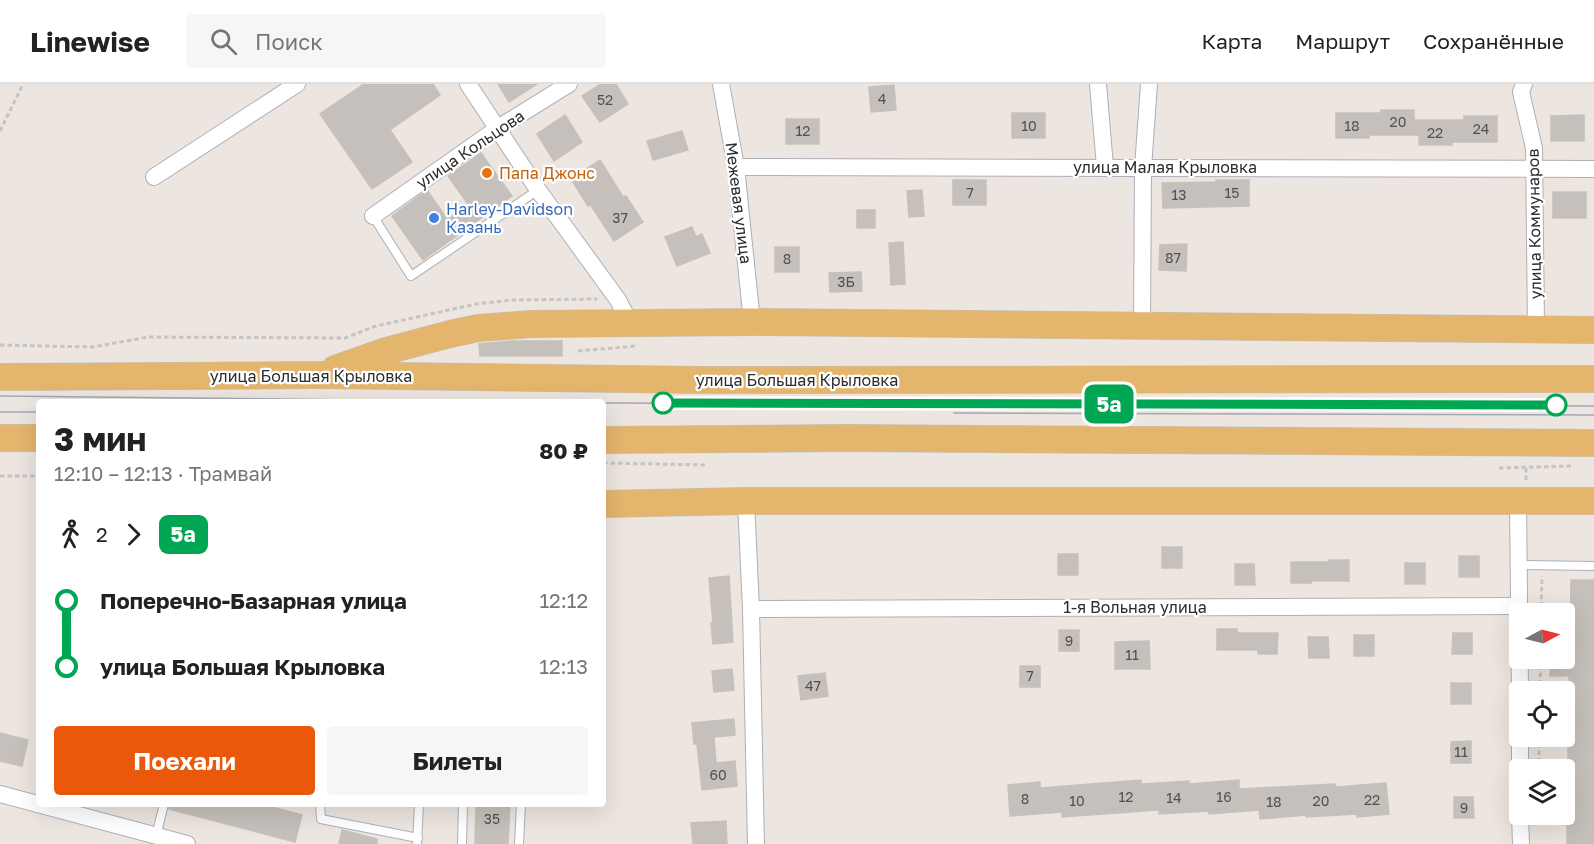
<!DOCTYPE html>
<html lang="ru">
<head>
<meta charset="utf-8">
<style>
	:root { --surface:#fff; --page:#f6f6f6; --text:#222; --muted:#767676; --line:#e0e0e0; --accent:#ea580c }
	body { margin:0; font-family:"Golos Text",sans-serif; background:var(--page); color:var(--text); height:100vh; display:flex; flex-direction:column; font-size:22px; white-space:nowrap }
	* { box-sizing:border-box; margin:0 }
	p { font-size:20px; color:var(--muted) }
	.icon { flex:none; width:33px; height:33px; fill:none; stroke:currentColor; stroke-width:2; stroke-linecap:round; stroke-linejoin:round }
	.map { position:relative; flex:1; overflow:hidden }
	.side { position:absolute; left:36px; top:315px; width:570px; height:408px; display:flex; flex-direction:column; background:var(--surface); border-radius:6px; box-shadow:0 6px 24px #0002 }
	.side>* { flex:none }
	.badge { padding:0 12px; border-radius:9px; font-size:21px; line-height:39px }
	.needle { width:39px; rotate:83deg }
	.buttons { position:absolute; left:1509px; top:519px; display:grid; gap:12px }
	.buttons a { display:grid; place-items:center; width:66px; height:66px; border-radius:6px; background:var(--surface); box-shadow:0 6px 24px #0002; font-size:30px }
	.map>.badge { position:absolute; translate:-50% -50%; box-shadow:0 0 0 3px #fff }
	.legs { display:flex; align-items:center; gap:9px; height:66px; padding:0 18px; font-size:20px }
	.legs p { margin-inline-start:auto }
	.headline { display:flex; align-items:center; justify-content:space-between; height:102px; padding:0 18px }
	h1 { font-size:33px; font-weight:700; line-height:45px }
	.primary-button { display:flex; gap:12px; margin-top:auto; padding:12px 18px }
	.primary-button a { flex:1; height:69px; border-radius:6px; background:var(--accent); color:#fff; font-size:24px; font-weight:700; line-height:69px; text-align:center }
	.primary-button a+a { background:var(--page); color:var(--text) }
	ul { padding:0 18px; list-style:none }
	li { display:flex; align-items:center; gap:21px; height:66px; font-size:22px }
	li i { display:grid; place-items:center; width:9px; height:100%; margin:0 8px; background:currentColor }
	li i::after { content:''; width:15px; height:15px; margin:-8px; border:4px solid; border-radius:50%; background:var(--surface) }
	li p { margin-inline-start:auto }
	li:first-child i { background:linear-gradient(#0000 50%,currentColor 0) }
	li:last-child i { background:linear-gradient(currentColor 50%,#0000 0) }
	header { display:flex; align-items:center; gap:36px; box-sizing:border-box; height:84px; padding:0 30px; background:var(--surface); border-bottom:2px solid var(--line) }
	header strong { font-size:28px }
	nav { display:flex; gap:33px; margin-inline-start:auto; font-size:21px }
	.search { width:420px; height:54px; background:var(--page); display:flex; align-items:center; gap:15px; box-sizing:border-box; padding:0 21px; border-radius:6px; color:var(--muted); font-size:22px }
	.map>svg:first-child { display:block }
</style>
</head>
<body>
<header>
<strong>Linewise</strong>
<div class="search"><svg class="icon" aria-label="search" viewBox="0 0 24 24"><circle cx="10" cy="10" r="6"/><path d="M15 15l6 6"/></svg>Поиск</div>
<nav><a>Карта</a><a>Маршрут</a><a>Сохранённые</a></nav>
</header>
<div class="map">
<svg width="1594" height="760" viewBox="0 0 1594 760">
	<rect width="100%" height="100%" fill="#ece5e0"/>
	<g fill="#c5c0bb" stroke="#c8c0b9" stroke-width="1.5">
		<polygon points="364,0 433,0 440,11 390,46 412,78 372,105 320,30"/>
		<polygon points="498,0 537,0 509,18"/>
		<polygon points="601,0 616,0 628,20 600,38 582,12"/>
		<polygon points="894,1 896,26 871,28 869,3"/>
		<polygon points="1381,26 1414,26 1414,36 1464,36 1464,32 1497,32 1497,58 1452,58 1452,61 1419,61 1419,51 1369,51 1369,54 1336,54 1336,29 1381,29"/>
		<rect x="1012" y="29" width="33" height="25"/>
		<polygon points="565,31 582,58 554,77 537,50"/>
		<polygon points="1584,31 1584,57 1551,57 1551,32"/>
		<rect x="786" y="35" width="33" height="25"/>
		<polygon points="682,47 688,66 653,76 647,57"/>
		<polygon points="481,69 512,112 423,176 392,132 427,106 447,135 468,120 448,92"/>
		<polygon points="600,76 623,113 626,112 643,138 614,157 590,120 588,122 571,95"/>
		<rect x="953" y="96" width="33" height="25"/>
		<polygon points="1216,96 1249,96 1249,122 1163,124 1162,99 1216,98"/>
		<polygon points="922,106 924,132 909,133 907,107"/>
		<rect x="1553" y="108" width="33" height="26"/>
		<rect x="857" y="126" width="18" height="18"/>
		<polygon points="692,143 696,153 702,150 710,169 677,182 665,153"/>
		<polygon points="903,158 905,200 891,201 889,159"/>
		<polygon points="1187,160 1186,187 1159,186 1160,161"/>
		<rect x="775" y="163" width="24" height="25"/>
		<polygon points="861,188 862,207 830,208 829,189"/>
		<polygon points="514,257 562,257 562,272 480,272 479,260"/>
		<rect x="1162" y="463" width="20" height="21"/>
		<rect x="1058" y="470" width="20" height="21"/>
		<rect x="1459" y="472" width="20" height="21"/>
		<polygon points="1329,476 1349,476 1349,497 1311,497 1311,499 1291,499 1291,478 1329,478"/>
		<rect x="1405" y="479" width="20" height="21"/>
		<polygon points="1235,480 1254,480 1255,501 1235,501"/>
		<polygon points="729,492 733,558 713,560 711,539 713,539 709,494"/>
		<polygon points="1571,496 1594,496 1594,760 1567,760 1567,728 1564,728 1564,698 1568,698 1568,658 1564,658 1564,629 1569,629 1569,592 1550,592 1551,574 1564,574 1564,561 1570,561"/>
		<polygon points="1217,545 1237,545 1237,549 1278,549 1277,570 1258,570 1258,566 1217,566"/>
		<rect x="1059" y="546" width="20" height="21"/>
		<polygon points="1453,549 1472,549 1472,570 1452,570"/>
		<rect x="1354" y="551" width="20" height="21"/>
		<polygon points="1308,553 1328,553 1329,574 1309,574"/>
		<polygon points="1149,557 1150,585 1115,585 1115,558"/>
		<rect x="1020" y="582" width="20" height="21"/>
		<polygon points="732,585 734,606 714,608 712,587"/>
		<polygon points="825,589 828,612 801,616 798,592"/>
		<rect x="1451" y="599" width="20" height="21"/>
		<polygon points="734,635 735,651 714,653 716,679 735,677 737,702 702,706 697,660 694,660 692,639"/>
		<polygon points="0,649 28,656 22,682 0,677"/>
		<polygon points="1471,657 1471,679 1451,679 1451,658"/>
		<polygon points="1141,696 1141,700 1189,697 1189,700 1239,696 1239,705 1335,700 1336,703 1386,699 1389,730 1357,733 1356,730 1306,733 1306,731 1260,735 1259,726 1209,730 1209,727 1159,730 1159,726 1062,733 1062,728 1010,732 1008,701 1040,698 1040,704"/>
		<polygon points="1454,713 1473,713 1474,734 1454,734"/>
		<polygon points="170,720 261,720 302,731 295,758 169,725"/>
		<polygon points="476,720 510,720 508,760 475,760"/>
		<polygon points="726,737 727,760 693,760 691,739"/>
		<polygon points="342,746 377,755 377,760 339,760"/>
	</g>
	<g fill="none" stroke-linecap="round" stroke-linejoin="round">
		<defs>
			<g id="lane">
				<polyline points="373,132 411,192 538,106"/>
				<polyline points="1519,481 1594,482"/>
				<polyline points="320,720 321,735 418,754"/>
				<polyline points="156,752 164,720"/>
				<polyline points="417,760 419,720"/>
				<polyline points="462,760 463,720"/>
				<polyline points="519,760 521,720"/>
			</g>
			<g id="street">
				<polyline points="468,0 538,106 618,216 630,239"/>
				<polyline points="721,0 736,83 752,238"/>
				<polyline points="1098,0 1105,83"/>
				<polyline points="1524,0 1521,8 1534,64 1536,245"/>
				<polyline points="736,83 1594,85"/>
				<polyline points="154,93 297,0"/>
				<polyline points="373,132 498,44 569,0"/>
				<polyline points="1142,241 1143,84 1149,0"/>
				<polyline points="746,417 751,525 756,760"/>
				<polyline points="1518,417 1520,608"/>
				<polyline points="751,525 1519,522"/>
				<polyline points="1520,652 1520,686"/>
				<polyline points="0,710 187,760"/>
				<polyline points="1520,730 1521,760"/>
			</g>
			<g id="primary">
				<polyline points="335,285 386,267 450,250 478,244 532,240 752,238 1594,246"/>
				<polyline points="0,293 318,291 701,296 1594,295"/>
				<polyline points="0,354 39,354"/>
				<polyline points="603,356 847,354 1594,359"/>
				<polyline points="603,420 746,417 1594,417"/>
			</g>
		</defs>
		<use href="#lane" stroke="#acb0b7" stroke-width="10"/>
		<use href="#street" stroke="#acb0b7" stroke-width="18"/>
		<use href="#primary" stroke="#c4c4c4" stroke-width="28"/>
		<g stroke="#c4c4c4" stroke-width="3" stroke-dasharray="4.5 3" stroke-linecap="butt">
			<polyline points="0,47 23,0"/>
			<polyline points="0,261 93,263 148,253 345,254 376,242 476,220 512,216 597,215"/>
			<polyline points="500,265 561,264"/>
			<polyline points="578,267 636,262"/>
			<polyline points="603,379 708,381"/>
			<polyline points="1499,384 1572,382"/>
			<polyline points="0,392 39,392"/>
			<polyline points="1526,396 1526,383"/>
			<polyline points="1541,530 1542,492"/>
			<polyline points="1540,608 1541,574"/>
			<polyline points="1539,686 1539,652"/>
		</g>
		<use href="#lane" stroke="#fff" stroke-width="8"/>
		<use href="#street" stroke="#fff" stroke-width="16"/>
		<use href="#primary" stroke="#e4b56d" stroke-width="27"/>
		<g stroke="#a3a8b4" stroke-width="1.5">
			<polyline points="0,312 538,318"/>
			<polyline points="603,319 1594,322"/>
			<polyline points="0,328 39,328"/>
			<polyline points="954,329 1594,331"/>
		</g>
	</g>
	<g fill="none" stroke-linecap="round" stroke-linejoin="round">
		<defs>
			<polyline id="line-1" points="663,319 1556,321"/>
		</defs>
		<use href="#line-1" stroke="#fff" stroke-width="14"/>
		<use href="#line-1" stroke="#00a651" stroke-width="9"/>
	</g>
	<circle fill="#e8710a" stroke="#fff" stroke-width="2" cx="487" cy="89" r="6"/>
	<circle fill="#3f7fe0" stroke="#fff" stroke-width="2" cx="434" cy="134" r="6"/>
	<g fill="#fff" stroke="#00a651" stroke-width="3">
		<circle cx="663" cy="319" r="10"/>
		<circle cx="1556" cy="321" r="10"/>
	</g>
	<g text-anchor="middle" stroke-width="4.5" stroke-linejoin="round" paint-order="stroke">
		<g font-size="14" fill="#525150">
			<text x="882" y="20">4</text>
			<text x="605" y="21">52</text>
			<text x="1398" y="43">20</text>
			<text x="1029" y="47">10</text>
			<text x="1352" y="47">18</text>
			<text x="1481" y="50">24</text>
			<text x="803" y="52">12</text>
			<text x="1435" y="54">22</text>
			<text x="970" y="114">7</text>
			<text x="1232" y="114">15</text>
			<text x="1179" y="116">13</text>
			<text x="620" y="139">37</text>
			<text x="1173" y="179">87</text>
			<text x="787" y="180">8</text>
			<text x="846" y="203">3Б</text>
			<text x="1069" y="562">9</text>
			<text x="1132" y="576">11</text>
			<text x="1030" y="597">7</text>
			<text x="813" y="607">47</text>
			<text x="1461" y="673">11</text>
			<text x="718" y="696">60</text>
			<text x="1126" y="718">12</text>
			<text x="1224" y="718">16</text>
			<text x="1174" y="719">14</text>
			<text x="1025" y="720">8</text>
			<text x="1372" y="721">22</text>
			<text x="1077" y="722">10</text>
			<text x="1321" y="722">20</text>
			<text x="1274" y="723">18</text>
			<text x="1464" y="729">9</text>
			<text x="492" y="740">35</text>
		</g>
		<g font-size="16" fill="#2c2c2c" stroke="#fff">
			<text transform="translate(470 65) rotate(-34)" y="6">улица Кольцова</text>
			<text x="1165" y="89">улица Малая Крыловка</text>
			<text transform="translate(739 119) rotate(83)" y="6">Межевая улица</text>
			<text transform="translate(1534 140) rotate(-91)" y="6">улица Коммунаров</text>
			<text x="311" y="298">улица Большая Крыловка</text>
			<text x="797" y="302">улица Большая Крыловка</text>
			<text x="1135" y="529">1-я Вольная улица</text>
		</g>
		<g font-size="16" fill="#c56008" stroke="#fff" text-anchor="start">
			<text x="499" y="95">Папа Джонс</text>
		</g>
		<g font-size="16" fill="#366cbe" stroke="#fff" text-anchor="start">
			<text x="446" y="131">Harley-Davidson<tspan x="446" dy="18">Казань</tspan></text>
		</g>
	</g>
</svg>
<div class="buttons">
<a><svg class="needle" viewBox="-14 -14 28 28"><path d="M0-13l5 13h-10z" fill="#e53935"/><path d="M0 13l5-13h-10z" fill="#767676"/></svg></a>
<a><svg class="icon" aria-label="locate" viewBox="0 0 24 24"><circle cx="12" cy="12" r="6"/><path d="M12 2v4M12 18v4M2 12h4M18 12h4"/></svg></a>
<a><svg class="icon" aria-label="layers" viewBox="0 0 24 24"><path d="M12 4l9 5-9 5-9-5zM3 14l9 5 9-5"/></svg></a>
</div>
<b class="badge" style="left:1109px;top:320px;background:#00a651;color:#fff">5а</b>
<section class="side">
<div class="headline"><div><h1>3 мин</h1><p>12:10 – 12:13 · Трамвай</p></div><b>80 ₽</b></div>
<div class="legs"><svg class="icon" aria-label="walk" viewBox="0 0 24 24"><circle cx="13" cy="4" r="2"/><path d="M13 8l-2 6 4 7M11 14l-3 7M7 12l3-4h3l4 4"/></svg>2<svg class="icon" aria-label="forward" viewBox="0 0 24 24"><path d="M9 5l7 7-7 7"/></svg><b class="badge" style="background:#00a651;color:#fff">5а</b></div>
<ul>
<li><i style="color:#00a651"></i><b>Поперечно-Базарная улица</b><p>12:12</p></li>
<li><i style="color:#00a651"></i><b>улица Большая Крыловка</b><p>12:13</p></li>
</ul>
<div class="primary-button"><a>Поехали</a><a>Билеты</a></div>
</section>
</div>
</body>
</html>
